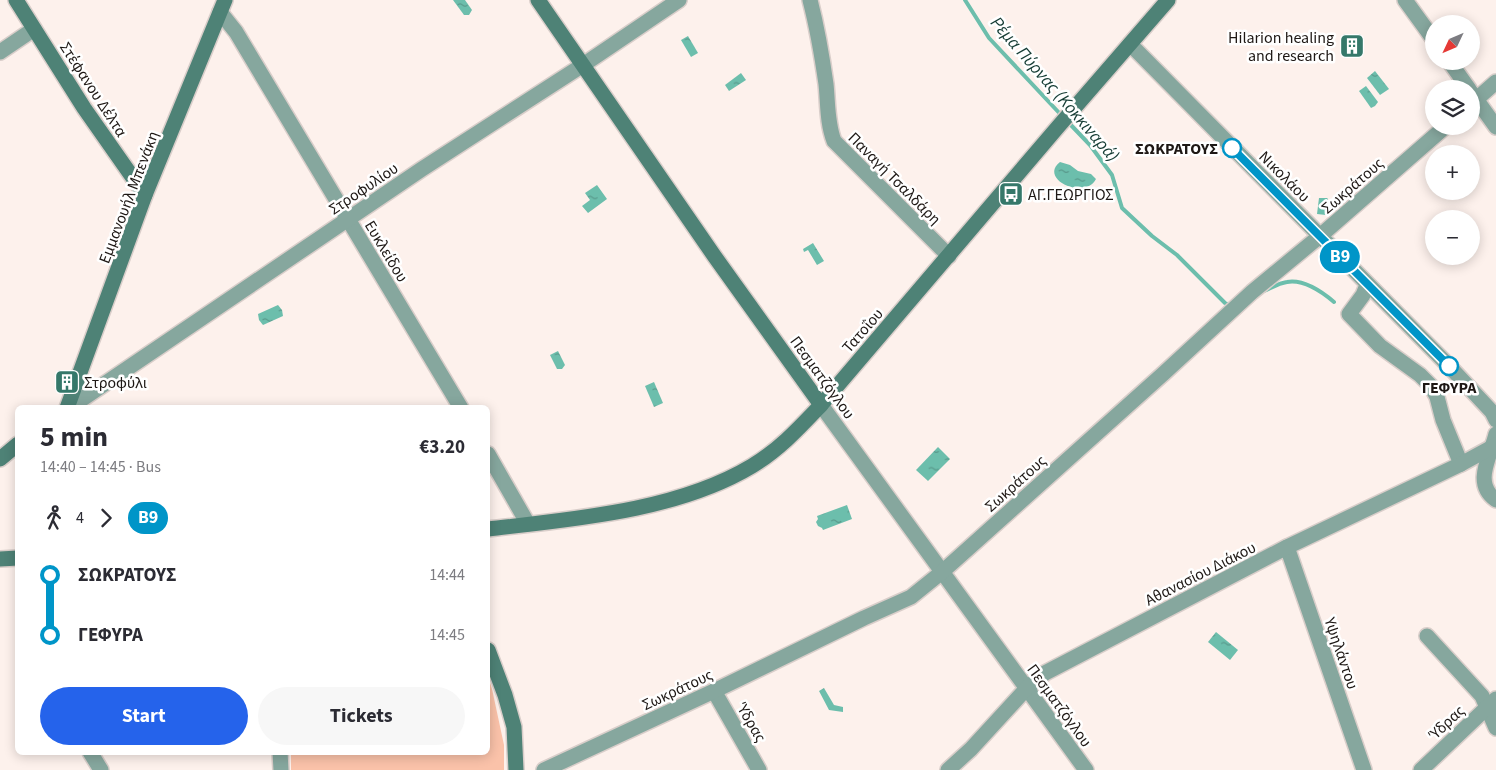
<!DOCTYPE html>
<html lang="en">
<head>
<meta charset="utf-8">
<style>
	:root { --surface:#fff; --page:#f7f7f7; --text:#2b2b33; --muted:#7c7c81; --accent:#2563eb }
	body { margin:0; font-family:"Source Sans 3",sans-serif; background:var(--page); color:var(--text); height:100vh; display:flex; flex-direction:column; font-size:19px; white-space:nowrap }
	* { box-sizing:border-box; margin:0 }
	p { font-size:16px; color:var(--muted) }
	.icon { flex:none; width:28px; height:28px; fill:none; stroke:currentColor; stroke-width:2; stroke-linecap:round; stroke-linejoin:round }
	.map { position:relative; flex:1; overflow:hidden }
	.details { position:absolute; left:15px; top:405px; width:475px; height:350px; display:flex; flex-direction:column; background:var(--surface); border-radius:8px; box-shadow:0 2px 12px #0003 }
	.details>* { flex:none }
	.badge { padding:0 10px; border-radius:16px; font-size:18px; line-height:32px }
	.needle { width:32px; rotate:226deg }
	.fabs { position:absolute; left:1425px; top:15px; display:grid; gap:10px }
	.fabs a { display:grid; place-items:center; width:55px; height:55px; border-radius:50%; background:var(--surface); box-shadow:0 2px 12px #0003; font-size:25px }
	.map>.badge { position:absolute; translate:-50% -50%; box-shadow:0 0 0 2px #fff }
	.legs { display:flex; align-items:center; gap:8px; height:55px; padding:0 25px; font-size:16px }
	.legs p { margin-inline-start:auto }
	.summary { display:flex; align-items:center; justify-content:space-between; height:85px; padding:0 25px }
	h1 { font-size:28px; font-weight:700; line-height:38px }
	.button { display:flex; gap:10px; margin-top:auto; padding:10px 25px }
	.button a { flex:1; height:58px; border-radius:30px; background:var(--accent); color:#fff; font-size:20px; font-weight:700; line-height:58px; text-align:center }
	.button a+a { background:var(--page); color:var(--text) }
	ul { padding:0 25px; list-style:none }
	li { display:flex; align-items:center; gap:18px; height:60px; font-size:19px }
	li i { display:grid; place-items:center; width:8px; height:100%; margin:0 6px; background:currentColor }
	li i::after { content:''; width:12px; height:12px; margin:-6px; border:4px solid; border-radius:50%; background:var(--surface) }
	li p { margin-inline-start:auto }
	li:first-child i { background:linear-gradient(#0000 50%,currentColor 0) }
	li:last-child i { background:linear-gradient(currentColor 50%,#0000 0) }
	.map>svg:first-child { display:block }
</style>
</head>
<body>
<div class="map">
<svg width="1496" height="770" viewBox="0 0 1496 770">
	<defs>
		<pattern id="water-ripples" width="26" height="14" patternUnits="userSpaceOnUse" patternTransform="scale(1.25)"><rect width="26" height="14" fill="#6cbeac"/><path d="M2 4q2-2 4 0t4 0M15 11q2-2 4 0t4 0" fill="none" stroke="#58998b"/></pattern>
	</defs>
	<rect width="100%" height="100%" fill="#fdf1ec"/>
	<polygon fill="#fac2a9" points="488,676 492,689 504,745 504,770 291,770 291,753 488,752"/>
	<g fill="url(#water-ripples)">
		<polygon points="453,0 465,0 472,10 469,15 464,15"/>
		<polygon points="688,36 698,53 691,57 681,40"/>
		<polygon points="1375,71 1389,89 1380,95 1367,78"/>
		<polygon points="741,73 746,80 729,91 725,85"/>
		<polygon points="1366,86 1378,102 1375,106 1371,108 1359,91"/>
		<path d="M1060,162L1070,165L1078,171L1091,174L1096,179C1085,201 1038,179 1060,162Z"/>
		<polygon points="597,185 607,199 588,213 582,206 590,200 585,193"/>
		<polygon points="1319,198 1327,198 1328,199 1326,215 1317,214"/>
		<polygon points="813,243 824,261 817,265 808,250 804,252 803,249"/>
		<polygon points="278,305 282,310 283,316 263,325 259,320 258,314"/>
		<polygon points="558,351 565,365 562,369 557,369 550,355"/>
		<polygon points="654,382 663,403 654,407 645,386"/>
		<polygon points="938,447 950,459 928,481 916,470"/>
		<polygon points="847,505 852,519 823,530 822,528 818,526 816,522 818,519 817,516"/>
		<polygon points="1216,632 1238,650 1230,660 1208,642"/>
		<polygon points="824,688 834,705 843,707 843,712 829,710 819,691"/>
	</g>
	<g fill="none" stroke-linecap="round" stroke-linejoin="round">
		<g stroke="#6cbeac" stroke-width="4">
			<polyline points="965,0 989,38 1063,117"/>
			<polyline points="1068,122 1090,145 1112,175 1122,208 1152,236 1177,255 1225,303 1230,305"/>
			<path d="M1264,291C1271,288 1279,283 1287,282C1304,279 1321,291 1334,302"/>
		</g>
		<defs>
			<g id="street">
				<path d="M810,0C817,27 822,56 826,84C828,103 827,123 834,141L949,256"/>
				<polyline points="1405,0 1434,40"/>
				<polyline points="220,12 236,32 461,408"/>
				<polyline points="1130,44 1449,366 1492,412 1496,420"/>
				<polyline points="0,52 34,29"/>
				<polyline points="1449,61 1469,89"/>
				<polyline points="1471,92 1496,127"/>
				<polyline points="1471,104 1496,82"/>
				<polyline points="1367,285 1363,295 1349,314 1380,346 1420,375 1431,386 1437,397 1443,420 1461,464"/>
				<polyline points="821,405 1086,770"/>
				<polyline points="69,408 422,169 583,65 679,0"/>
				<path d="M1496,434C1491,456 1472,483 1496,500"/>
				<polyline points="488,454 528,524"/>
				<polyline points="1287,547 1364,770"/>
				<polyline points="1427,636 1482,696 1496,728"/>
				<polyline points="714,691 759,770"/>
				<polyline points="90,752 101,770"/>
				<polyline points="280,752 281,770"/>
				<polyline points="544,770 714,691 864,618 911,597 942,572 1163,374 1252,292 1320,236 1446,126"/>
				<polyline points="948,770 971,749 1026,689 1045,673 1287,547 1461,464 1496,445"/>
				<polyline points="1421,770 1496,699"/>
			</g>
			<g id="secondary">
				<polyline points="16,0 84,108 145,195"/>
				<polyline points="538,0 715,257 821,405"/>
				<polyline points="67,408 145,195 225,0"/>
				<polyline points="0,459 18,444"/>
				<path d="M488,529C574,519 677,511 752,466C779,450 800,427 821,405L1057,128L1168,0"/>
				<polyline points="0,559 18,558"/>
				<polyline points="488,650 505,695 514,727 516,770"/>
			</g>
		</defs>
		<use href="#street" stroke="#d9ceca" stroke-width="18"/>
		<use href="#secondary" stroke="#d9ceca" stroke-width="18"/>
		<use href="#street" stroke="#86a79e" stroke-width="15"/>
		<use href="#secondary" stroke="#4e8276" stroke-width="15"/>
	</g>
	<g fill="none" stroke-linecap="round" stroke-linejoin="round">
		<defs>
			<polyline id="line-1" points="1232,148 1449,366"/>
		</defs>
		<use href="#line-1" stroke="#fff" stroke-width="11"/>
		<use href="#line-1" stroke="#0095c8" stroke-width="8"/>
	</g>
	<defs>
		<symbol id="building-square" viewBox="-11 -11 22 22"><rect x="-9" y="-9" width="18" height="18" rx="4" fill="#35786a" stroke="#fff"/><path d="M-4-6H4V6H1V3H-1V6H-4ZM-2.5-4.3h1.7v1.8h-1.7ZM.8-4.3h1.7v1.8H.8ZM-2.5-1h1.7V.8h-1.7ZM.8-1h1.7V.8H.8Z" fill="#fff"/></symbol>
		<symbol id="bus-square" viewBox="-11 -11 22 22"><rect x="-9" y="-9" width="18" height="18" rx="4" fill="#35786a" stroke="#fff"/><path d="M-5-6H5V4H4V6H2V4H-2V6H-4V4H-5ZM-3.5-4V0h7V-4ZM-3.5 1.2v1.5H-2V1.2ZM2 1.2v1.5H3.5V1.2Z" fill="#fff"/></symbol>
	</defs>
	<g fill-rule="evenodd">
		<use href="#building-square" x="1338" y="32" width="28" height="28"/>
		<use href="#bus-square" x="997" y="180" width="28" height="28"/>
		<use href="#building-square" x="53" y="368" width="28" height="28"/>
	</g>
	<g fill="#fff" stroke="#0095c8" stroke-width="2.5">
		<circle cx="1232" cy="148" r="9"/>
		<circle cx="1449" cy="366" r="9"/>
	</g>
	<g text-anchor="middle" stroke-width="5" stroke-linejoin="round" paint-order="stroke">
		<g font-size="16" fill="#1e1815" stroke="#fff" text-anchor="start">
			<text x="1334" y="43" text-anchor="end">Hilarion healing<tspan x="1334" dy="18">and research</tspan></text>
			<text x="1028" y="200">ΑΓ.ΓΕΩΡΓΙΟΣ</text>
			<text x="84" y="388">Στροφύλι</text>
		</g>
		<g font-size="16" fill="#1e1815" stroke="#fff">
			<text transform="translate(94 89) rotate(57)" y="6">Στέφανου Δέλτα</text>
			<text transform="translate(1285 176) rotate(45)" y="6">Νικολάου</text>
			<text transform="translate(895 178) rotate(45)" y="6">Παναγή Τσαλδάρη</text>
			<text transform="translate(1352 185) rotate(-41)" y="6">Σωκράτους</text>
			<text transform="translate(363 188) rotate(-34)" y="6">Στροφυλίου</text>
			<text transform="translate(128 197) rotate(-69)" y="6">Εμμανουήλ Μπενάκη</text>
			<text transform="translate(387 251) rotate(59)" y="6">Ευκλείδου</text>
			<text transform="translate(862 330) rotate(-49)" y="6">Τατοΐου</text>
			<text transform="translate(823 377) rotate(54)" y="6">Πεσματζόγλου</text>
			<text transform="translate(1015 483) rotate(-42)" y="6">Σωκράτους</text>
			<text transform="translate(1200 573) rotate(-27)" y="6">Αθανασίου Διάκου</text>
			<text transform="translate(1342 653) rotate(71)" y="6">Υψηλάντου</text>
			<text transform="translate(677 689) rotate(-25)" y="6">Σωκράτους</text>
			<text transform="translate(1060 705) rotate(54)" y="6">Πεσματζόγλου</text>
			<text transform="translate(752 722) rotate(60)" y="6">Ύδρας</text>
			<text transform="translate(1446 722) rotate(-43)" y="6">Ύδρας</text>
		</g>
		<g font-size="16" font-weight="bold" fill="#1e1815" stroke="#fff" text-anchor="end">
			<text x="1218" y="154">ΣΩΚΡΑΤΟΥΣ</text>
			<text x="1449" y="393" text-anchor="middle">ΓΕΦΥΡΑ</text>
		</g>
		<g font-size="18" font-style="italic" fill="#143b33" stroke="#fff">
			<text transform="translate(1055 89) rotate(49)" y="6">Ρέμα Πύρνας (Κοκκιναρά)</text>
		</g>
	</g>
</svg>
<div class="fabs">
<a><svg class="needle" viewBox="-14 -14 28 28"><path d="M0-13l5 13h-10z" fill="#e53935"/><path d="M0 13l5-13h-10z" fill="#7c7c81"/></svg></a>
<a><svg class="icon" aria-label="layers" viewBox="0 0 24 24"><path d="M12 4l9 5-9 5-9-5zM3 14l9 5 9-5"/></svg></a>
<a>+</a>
<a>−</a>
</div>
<b class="badge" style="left:1340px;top:257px;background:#0095c8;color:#fff">Β9</b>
<section class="details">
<div class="summary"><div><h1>5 min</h1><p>14:40 – 14:45 · Bus</p></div><b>€3.20</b></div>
<div class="legs"><svg class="icon" aria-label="walk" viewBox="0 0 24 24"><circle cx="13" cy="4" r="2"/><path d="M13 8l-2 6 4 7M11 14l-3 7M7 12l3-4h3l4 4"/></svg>4<svg class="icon" aria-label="forward" viewBox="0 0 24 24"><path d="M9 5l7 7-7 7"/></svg><b class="badge" style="background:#0095c8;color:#fff">Β9</b></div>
<ul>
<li><i style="color:#0095c8"></i><b>ΣΩΚΡΑΤΟΥΣ</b><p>14:44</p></li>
<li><i style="color:#0095c8"></i><b>ΓΕΦΥΡΑ</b><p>14:45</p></li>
</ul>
<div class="button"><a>Start</a><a>Tickets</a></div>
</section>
</div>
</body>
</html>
